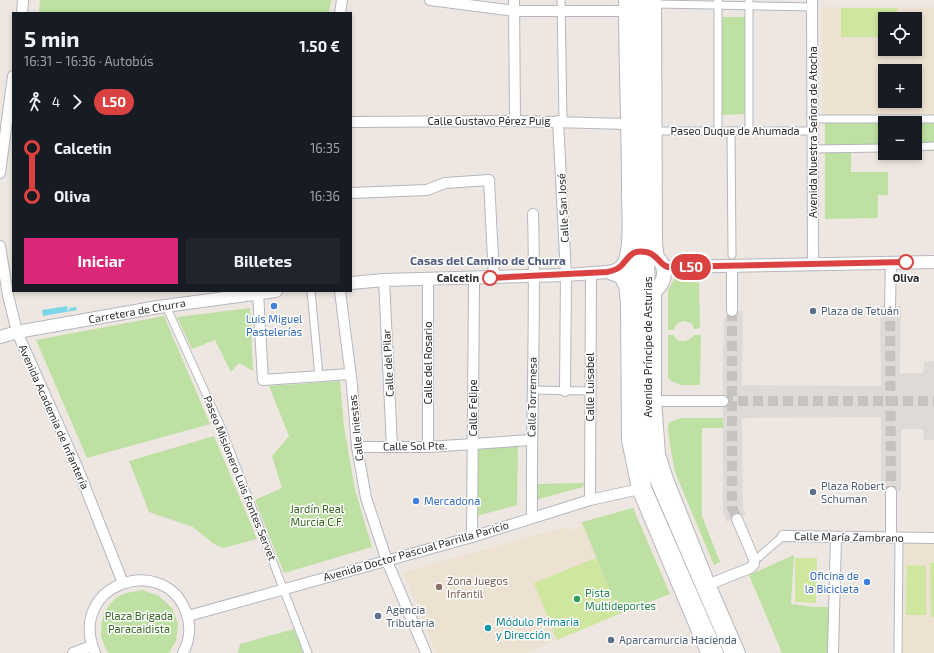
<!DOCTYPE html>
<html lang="es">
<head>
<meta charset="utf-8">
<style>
	:root { --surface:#171b24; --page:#20242c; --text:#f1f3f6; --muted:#9ea1a6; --accent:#db2777 }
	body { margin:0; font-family:"Exo 2",sans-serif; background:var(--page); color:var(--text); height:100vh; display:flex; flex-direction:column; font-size:15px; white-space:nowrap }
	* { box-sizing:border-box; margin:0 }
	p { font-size:13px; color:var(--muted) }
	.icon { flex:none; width:22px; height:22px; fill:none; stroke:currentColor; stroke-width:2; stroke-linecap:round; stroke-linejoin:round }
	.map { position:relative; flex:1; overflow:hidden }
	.drawer { position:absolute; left:12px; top:12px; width:340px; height:280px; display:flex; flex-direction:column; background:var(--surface); border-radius:0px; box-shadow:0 2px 6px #0003 }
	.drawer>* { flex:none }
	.badge { padding:0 8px; border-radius:13px; font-size:14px; line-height:26px }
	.fabs { position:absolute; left:878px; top:12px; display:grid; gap:8px }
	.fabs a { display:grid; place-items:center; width:44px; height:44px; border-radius:0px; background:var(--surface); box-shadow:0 2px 6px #0003; font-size:20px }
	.map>.badge { position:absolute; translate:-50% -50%; box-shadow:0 0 0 2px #fff }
	.legs { display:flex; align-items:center; gap:6px; height:44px; padding:0 12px; font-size:13px }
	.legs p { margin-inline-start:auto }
	.overview { display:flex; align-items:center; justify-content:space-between; height:68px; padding:0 12px }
	h1 { font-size:22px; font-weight:700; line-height:30px }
	.primary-button { display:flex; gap:8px; margin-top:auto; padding:8px 12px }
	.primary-button a { flex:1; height:46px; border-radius:0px; background:var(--accent); color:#fff; font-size:16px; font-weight:700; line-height:46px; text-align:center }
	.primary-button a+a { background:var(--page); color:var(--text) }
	ul { padding:0 12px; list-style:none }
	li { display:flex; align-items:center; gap:14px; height:48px; font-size:15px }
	li i { display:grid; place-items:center; width:6px; height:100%; margin:0 5px; background:currentColor }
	li i::after { content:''; width:10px; height:10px; margin:-5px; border:3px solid; border-radius:50%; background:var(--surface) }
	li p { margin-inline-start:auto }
	li:first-child i { background:linear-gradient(#0000 50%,currentColor 0) }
	li:last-child i { background:linear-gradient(currentColor 50%,#0000 0) }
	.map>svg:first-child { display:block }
</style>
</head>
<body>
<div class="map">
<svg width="934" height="653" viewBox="0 0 934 653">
	<rect width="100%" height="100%" fill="#eee7e1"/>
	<g fill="#ede2d2" fill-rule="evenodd">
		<path d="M822,7H934V115H823ZM885,19H915V49H885ZM885,71H915V101H885Z"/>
		<polygon points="582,522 619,614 526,653 436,653 403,572 569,526 571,530 580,527 579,523"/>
		<polygon points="934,538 934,653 898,653 899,539"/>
	</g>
	<g fill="#bee0a2">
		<polygon points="40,0 331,0 329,13 39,13"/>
		<polygon points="722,17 746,17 746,114 722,115"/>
		<polygon points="825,115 934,115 934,151 915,151 915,123 885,123 885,151 851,152 851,172 888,172 888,195 878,195 878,218 825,219"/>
		<path d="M699,277L700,328L694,329L692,324L685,321C679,322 675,324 674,330H668V290L675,278Z"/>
		<polygon points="250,308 253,371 239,363 231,372 215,340 192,349 177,317"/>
		<polygon points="164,316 210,424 87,458 36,340"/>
		<path d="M668,335H674C678,345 689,342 694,335H701L700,385H680L670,380L668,377Z"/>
		<polygon points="340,381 344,426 355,490 372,547 284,573 255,500 282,488 272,456 289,436 269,386"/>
		<polygon points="681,418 723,418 723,428 702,428 702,516 720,562 714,565 675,472 671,451 668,431 668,425 670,422"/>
		<polygon points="214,436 257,539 223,548 214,544 193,527 149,512 129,461"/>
		<polygon points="477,445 518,446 517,505 477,516"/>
		<polygon points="584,483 583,487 535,500 536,484"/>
		<polygon points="633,508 670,594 619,614 582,522"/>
		<polygon points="794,555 791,604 814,607 834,607 833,653 782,653 749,575"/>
		<path d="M143,590L159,596L172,608L178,624L176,641L169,653H109C96,638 100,612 114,600C122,592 133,592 143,590Z"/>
		<polygon points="294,629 303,653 238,653 240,644"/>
	</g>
	<g fill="#cfe69f">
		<polygon points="841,8 897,8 897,19 885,19 885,37 841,37"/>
		<polygon points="596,558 619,614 557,640 534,583"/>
		<polygon points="795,558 817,558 816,603 795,602"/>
		<polygon points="930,563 934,563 934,617 931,617"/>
		<polygon points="907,565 926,566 926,615 906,615"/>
	</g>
	<polygon fill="#dedad8" points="880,306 901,306 900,373 923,373 924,362 934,361 934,440 924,440 923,429 901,429 901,491 881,492 881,417 742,418 743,508 746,515 727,522 723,512 723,346 724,346 724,317 729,316 729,311 743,311 742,385 881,386"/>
	<polygon fill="#7cd6e7" points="68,306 67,310 70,310 69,308 76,307 77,310 43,316 42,310"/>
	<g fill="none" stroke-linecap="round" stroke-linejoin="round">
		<g stroke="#c7c2bd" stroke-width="10" stroke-dasharray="10 5" stroke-linecap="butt">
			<polyline points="890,306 891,492"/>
			<polyline points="732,311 732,507 737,519"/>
			<polyline points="723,401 934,401"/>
		</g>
		<defs>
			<g id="pedestrian">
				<polyline points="561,0 563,121"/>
				<polyline points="656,4 812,7"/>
				<polyline points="813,119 934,119"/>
				<polyline points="657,131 813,131"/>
				<polyline points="718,131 718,0"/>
				<polyline points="731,131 732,255"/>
				<polyline points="749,131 749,0"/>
				<polyline points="915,147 934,146"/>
				<polyline points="813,149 885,148"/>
				<polyline points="311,291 319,376"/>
				<polyline points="166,306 221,427 308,653"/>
				<polyline points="532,390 590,391"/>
				<polyline points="754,559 759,557 783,536"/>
				<polyline points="898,653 899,539"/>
			</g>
			<g id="minor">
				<polyline points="430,0 515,11 624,11"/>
				<polyline points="514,0 515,121"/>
				<polyline points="656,0 657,243 659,259"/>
				<polyline points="812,0 813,264"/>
				<polyline points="22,13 23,0"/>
				<polyline points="340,13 342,0"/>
				<polyline points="558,121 566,275 565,391"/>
				<polyline points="351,122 515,121 627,124"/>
				<polyline points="0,173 13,76"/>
				<polyline points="351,193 427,190 445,183 489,180 494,278"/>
				<polyline points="0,246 8,295 17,332 78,469 123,583"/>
				<path d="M623,263C630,244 627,212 627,190C627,127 624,63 624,0"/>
				<polyline points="384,280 392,447"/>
				<polyline points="624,284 626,305 627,440 637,489 706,653"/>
				<polyline points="656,290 656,401 660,454 668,479 710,584 740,653"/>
				<polyline points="340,291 352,385 357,447 366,498 387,561 426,653"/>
				<polyline points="258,293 263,380 350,374"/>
				<polyline points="890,306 891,262"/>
				<polyline points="732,311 732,266"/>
				<polyline points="656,401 723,401"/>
				<polyline points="357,447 428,447 531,440"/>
				<polyline points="428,447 428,279"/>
				<polyline points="891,492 891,538"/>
				<polyline points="590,500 591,273"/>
				<path d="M532,518C531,416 536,315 533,214"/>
				<polyline points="783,536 934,538"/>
				<polyline points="472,537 474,279"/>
				<polyline points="710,584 750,568 754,564 754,559 737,519"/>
				<polyline points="188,616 472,537 590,500 644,488"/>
				<polyline points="73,653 92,646"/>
				<path d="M95,653C66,584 164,552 186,612C191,625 190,640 183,653"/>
				<polyline points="833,653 836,537"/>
			</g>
			<g id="tertiary">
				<polyline points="663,265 668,267 934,262"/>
				<polyline points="607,272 622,278"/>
				<polyline points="351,283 384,280 566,275 607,272 616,270 623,265"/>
				<polyline points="0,337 17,332 158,307 276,291"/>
			</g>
			<g id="secondary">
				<polyline points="634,0 634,253 636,410 638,451 644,488 716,653"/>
				<polyline points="646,0 648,398 650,444 655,475 732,653"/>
				<circle cx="643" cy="273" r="21"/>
			</g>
		</defs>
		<use href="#pedestrian" stroke="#b4b7bf" stroke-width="9"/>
		<use href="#minor" stroke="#b4b7bf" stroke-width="12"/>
		<use href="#tertiary" stroke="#b4b7bf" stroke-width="14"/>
		<use href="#secondary" stroke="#b4b7bf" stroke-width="16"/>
		<use href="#pedestrian" stroke="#fff" stroke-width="7"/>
		<use href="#minor" stroke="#fff" stroke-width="10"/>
		<use href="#tertiary" stroke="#fff" stroke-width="12"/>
		<use href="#secondary" stroke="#fff" stroke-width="14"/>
	</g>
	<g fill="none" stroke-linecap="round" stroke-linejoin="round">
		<defs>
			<path id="line-1" d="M490,278L607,272C612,271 617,270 621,266C629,258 631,249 646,252C658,254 659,265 668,267L906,262"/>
		</defs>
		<use href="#line-1" stroke="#fff" stroke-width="9"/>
		<use href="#line-1" stroke="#da4241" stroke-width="6"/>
	</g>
	<g fill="#fff" stroke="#da4241" stroke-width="2">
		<circle cx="906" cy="262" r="7"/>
		<circle cx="490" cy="278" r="7"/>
	</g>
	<g fill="#3f7fe0" stroke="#fff" stroke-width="1.5">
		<circle cx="274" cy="306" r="4"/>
		<circle cx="416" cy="501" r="4"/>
		<circle cx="867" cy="582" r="4"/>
	</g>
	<g fill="#5c6f8a" stroke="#fff" stroke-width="1.5">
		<circle cx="813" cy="311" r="4"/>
		<circle cx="813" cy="492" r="4"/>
		<circle cx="378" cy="616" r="4"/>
		<circle cx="611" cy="640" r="4"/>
	</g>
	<circle fill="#8d6e63" stroke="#fff" stroke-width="1.5" cx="439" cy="587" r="4"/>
	<circle fill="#2e9e5b" stroke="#fff" stroke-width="1.5" cx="577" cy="599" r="4"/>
	<circle fill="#0f9aa8" stroke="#fff" stroke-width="1.5" cx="488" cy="628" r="4"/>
	<g text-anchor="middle" stroke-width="3" stroke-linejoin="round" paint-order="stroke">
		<g font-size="11" fill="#2d2d2d" stroke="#fff">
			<text x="489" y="125">Calle Gustavo Pérez Puig</text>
			<text x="735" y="135">Paseo Duque de Ahumada</text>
			<text transform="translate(813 132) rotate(-90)" y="4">Avenida Nuestra Señora de Atocha</text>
			<text transform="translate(563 208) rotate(-93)" y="4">Calle San José</text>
			<text transform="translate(137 311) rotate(-10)" y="4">Carretera de Churra</text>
			<text transform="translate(648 347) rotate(-90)" y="4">Avenida Príncipe de Asturias</text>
			<text transform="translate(388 363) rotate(-93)" y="4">Calle del Pilar</text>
			<text transform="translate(428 363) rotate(-90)" y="4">Calle del Rosario</text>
			<text transform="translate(590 387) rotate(-90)" y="4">Calle Luisabel</text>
			<text transform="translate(532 397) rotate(-89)" y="4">Calle Torremesa</text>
			<text transform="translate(473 408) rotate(-90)" y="4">Calle Felipe</text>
			<text transform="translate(54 417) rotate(66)" y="4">Avenida Academia de Infantería</text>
			<text transform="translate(356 428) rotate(-96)" y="4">Calle Iniestas</text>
			<text transform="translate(415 446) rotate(-1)" y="4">Calle Sol Pte.</text>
			<text transform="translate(240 478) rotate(68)" y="4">Paseo Misionero Luis Fontes Servet</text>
			<text transform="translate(849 537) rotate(1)" y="4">Calle María Zambrano</text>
			<text transform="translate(416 551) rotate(-16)" y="4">Avenida Doctor Pascual Parrilla Paricio</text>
		</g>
		<g font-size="11" font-weight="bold" fill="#2d2d2d" stroke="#fff" text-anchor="end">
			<text x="479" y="282">Calcetin</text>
			<text x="906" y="282" text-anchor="middle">Oliva</text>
		</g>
		<g font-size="11" fill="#4e5e75" stroke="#fff" text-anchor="start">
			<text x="821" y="315">Plaza de Tetuán</text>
			<text x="821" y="490">Plaza Robert<tspan x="821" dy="13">Schuman</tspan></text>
			<text x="386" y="614">Agencia<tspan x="386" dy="13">Tributaria</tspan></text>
			<text x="619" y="644">Aparcamurcia Hacienda</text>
		</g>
		<g font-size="11" fill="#366cbe" stroke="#fff">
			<text x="274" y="323">Luis Miguel<tspan x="274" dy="13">Pastelerías</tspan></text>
			<text x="424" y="505" text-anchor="start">Mercadona</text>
			<text x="859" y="580" text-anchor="end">Oficina de<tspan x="859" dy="13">la Bicicleta</tspan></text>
		</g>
		<g font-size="11" fill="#376720" stroke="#fff">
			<text x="317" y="513">Jardín Real<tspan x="317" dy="13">Murcia C.F.</tspan></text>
			<text x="139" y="620">Plaza Brigada<tspan x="139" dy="13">Paracaidista</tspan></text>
		</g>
		<g font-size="11" fill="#785e54" stroke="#fff" text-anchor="start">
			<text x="447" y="585">Zona Juegos<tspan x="447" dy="13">Infantil</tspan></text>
		</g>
		<g font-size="11" fill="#27864d" stroke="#fff" text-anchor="start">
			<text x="585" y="597">Pista<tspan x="585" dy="13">Multideportes</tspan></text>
		</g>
		<g font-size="11" fill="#0d838f" stroke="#fff" text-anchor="start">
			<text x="496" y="626">Módulo Primaria<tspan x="496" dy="13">y Dirección</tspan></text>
		</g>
		<g font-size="12" font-weight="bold" fill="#505c7c" stroke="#fff">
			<text x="488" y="265">Casas del Camino de Churra</text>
		</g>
	</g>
</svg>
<div class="fabs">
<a><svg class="icon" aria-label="locate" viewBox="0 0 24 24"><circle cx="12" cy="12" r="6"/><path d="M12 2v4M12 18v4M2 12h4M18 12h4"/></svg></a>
<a>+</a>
<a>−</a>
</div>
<b class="badge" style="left:691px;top:267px;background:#da4241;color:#fff">L50</b>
<section class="drawer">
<div class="overview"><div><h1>5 min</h1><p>16:31 – 16:36 · Autobús</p></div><b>1.50 €</b></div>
<div class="legs"><svg class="icon" aria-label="walk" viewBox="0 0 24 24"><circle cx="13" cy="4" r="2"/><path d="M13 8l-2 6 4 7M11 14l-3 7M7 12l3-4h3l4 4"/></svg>4<svg class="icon" aria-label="forward" viewBox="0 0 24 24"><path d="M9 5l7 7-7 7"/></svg><b class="badge" style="background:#da4241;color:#fff">L50</b></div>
<ul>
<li><i style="color:#da4241"></i><b>Calcetin</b><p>16:35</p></li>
<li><i style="color:#da4241"></i><b>Oliva</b><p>16:36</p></li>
</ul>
<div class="primary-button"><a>Iniciar</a><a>Billetes</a></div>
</section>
</div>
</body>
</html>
